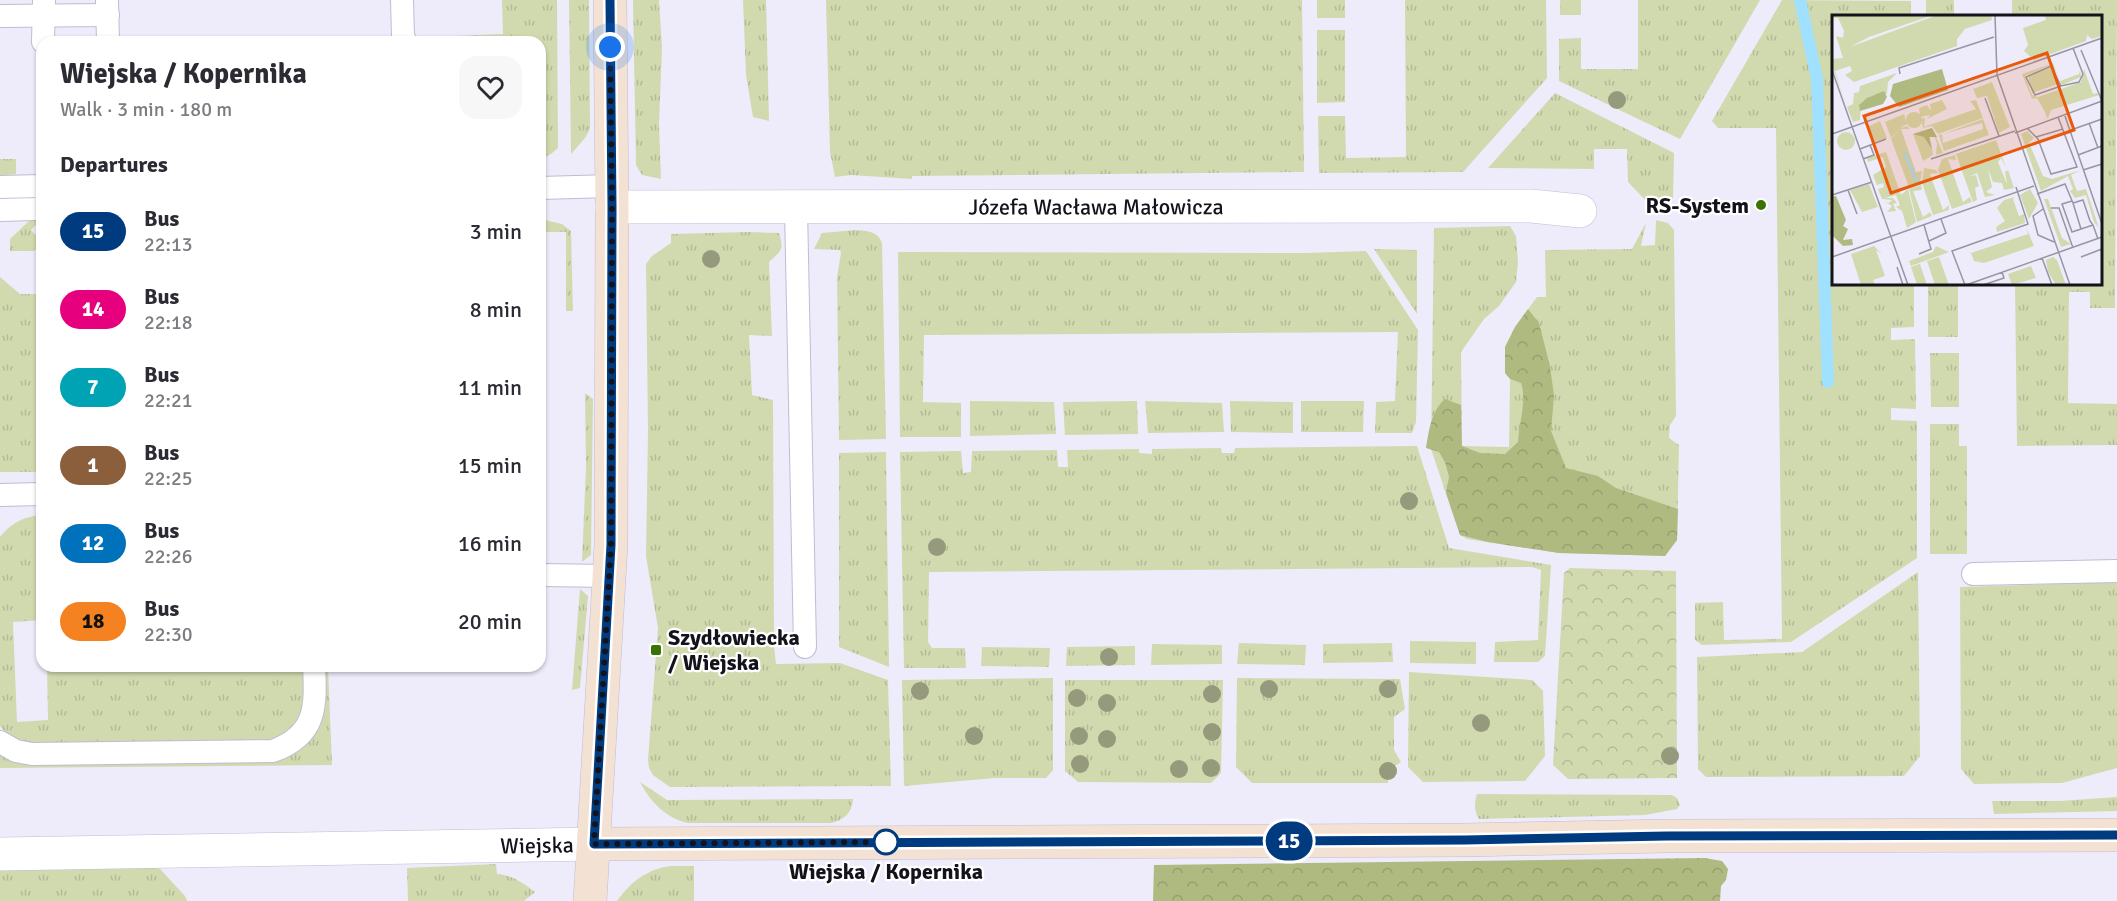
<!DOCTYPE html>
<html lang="en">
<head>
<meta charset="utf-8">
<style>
	:root { --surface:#fff; --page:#f7f7f7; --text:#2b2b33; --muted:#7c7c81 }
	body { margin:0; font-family:Signika,sans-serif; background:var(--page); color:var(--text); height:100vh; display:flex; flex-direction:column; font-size:22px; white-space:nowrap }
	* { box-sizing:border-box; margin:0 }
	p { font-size:20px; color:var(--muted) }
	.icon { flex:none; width:33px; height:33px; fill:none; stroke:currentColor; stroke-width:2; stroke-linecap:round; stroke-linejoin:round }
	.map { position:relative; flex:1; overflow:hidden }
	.sheet { position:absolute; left:36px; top:36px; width:510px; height:636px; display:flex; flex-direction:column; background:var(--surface); border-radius:18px; box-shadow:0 2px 4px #0004 }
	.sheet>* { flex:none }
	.badge { padding:0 12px; border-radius:20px; font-size:21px; line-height:39px }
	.you { position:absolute; width:30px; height:30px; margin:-15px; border:4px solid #fff; border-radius:50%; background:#1a73e8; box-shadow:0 0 0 9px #1a73e833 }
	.map>.badge { position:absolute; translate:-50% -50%; box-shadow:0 0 0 3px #fff }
	h2 { padding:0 24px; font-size:22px; line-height:54px }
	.round { display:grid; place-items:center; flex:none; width:63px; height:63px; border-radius:18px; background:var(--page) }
	.summary { display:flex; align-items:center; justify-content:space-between; height:102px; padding:0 24px }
	h1 { font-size:28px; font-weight:800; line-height:45px }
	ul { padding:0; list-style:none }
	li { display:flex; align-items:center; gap:18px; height:78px; padding:0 24px }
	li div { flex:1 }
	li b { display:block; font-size:22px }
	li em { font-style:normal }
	li .badge { min-width:66px; font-weight:700; text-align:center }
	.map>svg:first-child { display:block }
</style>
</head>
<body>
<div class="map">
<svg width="2117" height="901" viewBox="0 0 2117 901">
	<defs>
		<pattern id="grass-tufts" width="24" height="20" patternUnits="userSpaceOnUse" patternTransform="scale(1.5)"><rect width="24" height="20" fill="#d1daaf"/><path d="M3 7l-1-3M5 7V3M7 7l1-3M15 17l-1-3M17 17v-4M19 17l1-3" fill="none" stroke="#b3ba96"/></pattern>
		<pattern id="forest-crowns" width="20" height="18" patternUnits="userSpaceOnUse" patternTransform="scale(1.5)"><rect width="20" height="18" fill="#afba81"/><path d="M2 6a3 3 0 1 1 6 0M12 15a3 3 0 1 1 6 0" fill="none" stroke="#969f6f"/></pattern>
		<pattern id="park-crowns" width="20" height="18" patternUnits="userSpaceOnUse" patternTransform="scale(1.5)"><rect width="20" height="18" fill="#d1daaf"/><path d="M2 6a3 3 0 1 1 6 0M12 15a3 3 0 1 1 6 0" fill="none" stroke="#b3ba96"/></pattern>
	</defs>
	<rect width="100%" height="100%" fill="#eeecfb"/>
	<g fill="url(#grass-tufts)">
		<polygon points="502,0 557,0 558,148 551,154 540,159 540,42 443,42 454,36 503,34"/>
		<polygon points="569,0 589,0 590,129 585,138 571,154"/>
		<polygon points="633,0 659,0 662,48 659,124 661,179 642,175 636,165"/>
		<polygon points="743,0 766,0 769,121 753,117 746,75"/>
		<polygon points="826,0 1302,0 1304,172 912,176 912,179 851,175 835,177 830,152"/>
		<rect x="1317" y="0" width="28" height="18"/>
		<polygon points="1405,0 1546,0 1547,78 1463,172 1319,173 1318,116 1345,116 1346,158 1406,157"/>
		<rect x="1560" y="0" width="21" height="15"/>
		<polygon points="1638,0 1760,0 1680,139 1559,81 1559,39 1581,38 1581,69 1638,69"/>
		<polygon points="1782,0 1911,1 1911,16 1834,16 1834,284 1914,284 1914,327 1891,328 1891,340 1915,339 1916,409 1891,408 1891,420 1917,421 1917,558 1791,642 1702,645 1695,640 1695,603 1723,602 1724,640 1782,639 1776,128 1718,128 1712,121"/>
		<rect x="1926" y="0" width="28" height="16"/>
		<polygon points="2012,0 2117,0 2115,308 2090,308 2090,292 2069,292 2068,403 2117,404 2117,445 2017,446 2015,284 2100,284 2100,16 2012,16"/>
		<polygon points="1317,30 1345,30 1345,102 1317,103"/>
		<polygon points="1555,93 1674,153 1673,199 1664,208 1650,205 1628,182 1627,149 1594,149 1594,169 1488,168"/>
		<polygon points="0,159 16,159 16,174 0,176"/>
		<polygon points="42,217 42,222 39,222 31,230 39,239 40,247 34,251 10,251 10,239 31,219"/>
		<polygon points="540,219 562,224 571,231 573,311 566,311 566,232 540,232"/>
		<polygon points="1656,220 1668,223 1674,230 1676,416 1670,425 1669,438 1679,445 1677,540 1665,556 1559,553 1467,539 1460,535 1431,449 1434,228 1510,226 1516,236 1518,262 1516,282 1499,306 1484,319 1461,352 1462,446 1509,447 1510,379 1505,373 1505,347 1515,327 1537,297 1546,297 1545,250 1632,249 1646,223 1641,246 1655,245"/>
		<path d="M856,230C867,231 878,231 882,243L886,439L839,440L837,277L841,253L840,250L814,249L822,233Z"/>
		<path d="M748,232L779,233C784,250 782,250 769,262L772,336L749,335L752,395L773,400L774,646L776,664L840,663L888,680L891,786L670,787L653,775L649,768L648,760L658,628L646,556L648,431L646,264L652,256L671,243V234Z"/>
		<polygon points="1374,249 1417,250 1417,314"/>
		<polygon points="1366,251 1418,330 1416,422 1412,433 1375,433 1376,402 1395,401 1398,332 924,335 923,402 961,403 961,437 900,437 898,252 1307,253"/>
		<polygon points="0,277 20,294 42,294 42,472 0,472"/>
		<rect x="1928" y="284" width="30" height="53"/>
		<polygon points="1930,353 1959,353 1959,407 1931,407"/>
		<polygon points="585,393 593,399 591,555 582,562 586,466"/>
		<polygon points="970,401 1054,402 1056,434 970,436"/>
		<polygon points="1137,401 1138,434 1065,435 1063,402"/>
		<polygon points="1145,401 1222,403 1224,432 1148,433"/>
		<polygon points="1230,401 1293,402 1293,433 1231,432"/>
		<polygon points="1301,401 1364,401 1363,432 1301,432"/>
		<polygon points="1930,424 1959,424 1959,446 1967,446 1967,554 1930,554"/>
		<polygon points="1417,446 1449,548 1551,565 1545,656 1538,662 1494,662 1495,642 1538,640 1541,570 1532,567 929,572 928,642 932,648 965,648 966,668 904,668 900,452 961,451 963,473 971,472 972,451 1057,450 1058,467 1068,467 1067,450 1139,449 1139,453 1152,454 1152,449 1221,448 1222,453 1234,453 1235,448"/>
		<polygon points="886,452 889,667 839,647 839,453"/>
		<path d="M42,515V620L13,622L17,722L48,720L47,666H306L307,696L295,726L275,740L26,744L8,736L0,726V537C11,523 24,516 42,515Z"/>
		<polygon points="1918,572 1920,756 1904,776 1706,777 1698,769 1697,657 1802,652"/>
		<polygon points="2117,582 2117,768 2062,783 1974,784 1961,769 1960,587"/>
		<polygon points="580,589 588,596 580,688 572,690"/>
		<polygon points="1410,641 1476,642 1476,664 1410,663"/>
		<polygon points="1239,643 1306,645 1305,665 1237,664"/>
		<polygon points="1392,643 1393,662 1323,663 1323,644"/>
		<polygon points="1152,644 1222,645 1222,664 1151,665"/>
		<polygon points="1135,646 1135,665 1066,666 1067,647"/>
		<polygon points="982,647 1050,648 1049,667 981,666"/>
		<polygon points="321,666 328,666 332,765 0,768 0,753 282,757"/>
		<polygon points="1409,672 1532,680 1543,691 1545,756 1525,781 1423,782 1408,767"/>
		<polygon points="1053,678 1053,770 1046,778 995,778 904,786 902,680"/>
		<polygon points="1237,678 1400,679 1405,709 1394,717 1394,750 1401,762 1388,771 1388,783 1252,783 1236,767"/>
		<polygon points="1065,680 1223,680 1221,773 1211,783 1078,782 1065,771"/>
		<path d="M640,782L667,800L853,799C852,813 844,820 831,823H688C665,818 650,801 640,782Z"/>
		<path d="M1477,794L1672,795L1677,798L1680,805L1677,809L1645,815L1479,819C1474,810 1474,804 1477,794Z"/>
		<polygon points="2117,797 2117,811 1994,814 1992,801 2060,801"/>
		<polygon points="134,863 160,869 185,896 187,901 0,901 0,867"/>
		<path d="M496,864L497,874C512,875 523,883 535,892L524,901H408L407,868Z"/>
		<path d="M670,866H694V901H617C630,882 648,869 670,866Z"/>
	</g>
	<g fill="url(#forest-crowns)">
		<path d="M1528,309L1539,323L1550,366L1554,396L1551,431L1566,468L1598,476L1616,488L1678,509L1677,540L1665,556L1559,553L1488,542L1460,535L1446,493L1449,477L1445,462L1439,452L1426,448C1429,431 1431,411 1445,399L1461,405L1462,446L1480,453L1505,454L1518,442C1519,424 1527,400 1521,383L1510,379L1505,373V347L1515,327Z"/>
		<polygon points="1705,858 1722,861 1728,869 1726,880 1721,886 1720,901 1153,901 1154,865"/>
	</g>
	<polygon fill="url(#park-crowns)" points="1570,568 1676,571 1677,778 1568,779 1553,765 1564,573"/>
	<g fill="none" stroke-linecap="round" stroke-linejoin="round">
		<polyline stroke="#9fe1ff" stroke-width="12" points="1800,0 1817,79 1828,382"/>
		<defs>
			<g id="lane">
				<polyline points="402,0 403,37 406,42"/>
				<polyline points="107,2 108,42"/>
				<polyline points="0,16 108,15"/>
				<polyline points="43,42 44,1"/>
				<polyline points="0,187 42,186"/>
				<polyline points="540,188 612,186"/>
				<polyline points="796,208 805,647"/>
				<polyline points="0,210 35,209 42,207"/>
				<polyline points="0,495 42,494"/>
				<polyline points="1973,574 2117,571"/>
				<polyline points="540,575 610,576"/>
				<path d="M0,742L16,751L32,754L273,751C317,735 316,706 314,666"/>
			</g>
			<g id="street">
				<path id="s1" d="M612,207L1491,206H1531L1580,211"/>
				<path id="s2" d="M0,854L594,844"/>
			</g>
			<g id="secondary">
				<polyline points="594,844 1465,840 1667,836 2117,835"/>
				<polyline points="590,901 611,545 612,207 610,0"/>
			</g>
		</defs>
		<use href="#lane" stroke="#bfbcd4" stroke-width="24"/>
		<use href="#street" stroke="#bfbcd4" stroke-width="34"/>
		<use href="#secondary" stroke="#bfbcd4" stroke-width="34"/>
		<use href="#lane" stroke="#fff" stroke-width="22"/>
		<use href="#street" stroke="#fff" stroke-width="33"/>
		<use href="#secondary" stroke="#f3e2d3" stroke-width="33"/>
	</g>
	<g fill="#959a7d">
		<circle cx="1617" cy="100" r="9"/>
		<circle cx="711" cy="259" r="9"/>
		<circle cx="1409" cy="501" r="9"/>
		<circle cx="937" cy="547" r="9"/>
		<circle cx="1109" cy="657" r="9"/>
		<circle cx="1269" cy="689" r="9"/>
		<circle cx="1388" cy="689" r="9"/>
		<circle cx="920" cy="691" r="9"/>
		<circle cx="1212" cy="694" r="9"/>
		<circle cx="1077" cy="698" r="9"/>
		<circle cx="1107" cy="703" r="9"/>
		<circle cx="1481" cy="723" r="9"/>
		<circle cx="1212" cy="732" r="9"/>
		<circle cx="974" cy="736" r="9"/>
		<circle cx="1079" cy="736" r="9"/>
		<circle cx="1107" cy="739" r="9"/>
		<circle cx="1670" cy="756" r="9"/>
		<circle cx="1080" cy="764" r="9"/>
		<circle cx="1211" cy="768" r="9"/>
		<circle cx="1179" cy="769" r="9"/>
		<circle cx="1388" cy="771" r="9"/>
	</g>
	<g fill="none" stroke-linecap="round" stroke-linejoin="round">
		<defs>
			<polyline id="line" points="610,0 612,207 611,545 594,844 1465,840 1667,836 2117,835"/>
		</defs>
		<use href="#line" stroke="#fff" stroke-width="14"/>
		<use href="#line" stroke="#003b80" stroke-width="9"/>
		<polyline stroke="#14121b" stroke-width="6" stroke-dasharray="0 10.8" points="610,47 612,207 611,545 594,844 886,842"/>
	</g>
	<g fill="#3a7304" stroke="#fff" stroke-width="2">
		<circle cx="1761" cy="205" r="6"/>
		<rect x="650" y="644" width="12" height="12" rx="3"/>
	</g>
	<circle fill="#fff" stroke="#003b80" stroke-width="3" cx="886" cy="842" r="12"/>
	<g text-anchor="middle" stroke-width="4.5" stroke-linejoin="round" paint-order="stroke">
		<g font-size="22" font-weight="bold" fill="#14121b" stroke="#fff" text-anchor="end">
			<text x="1749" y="213">RS-System</text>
			<text x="668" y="645" text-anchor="start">Szydłowiecka<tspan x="668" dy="25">/ Wiejska</tspan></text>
		</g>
		<g font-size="22" fill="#14121b" stroke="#fff">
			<text dy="8" stroke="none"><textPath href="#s1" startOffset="484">Józefa Wacława Małowicza</textPath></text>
			<text dy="8" stroke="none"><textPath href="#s2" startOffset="537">Wiejska</textPath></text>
		</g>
		<g font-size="22" font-weight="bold" fill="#14121b" stroke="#fff">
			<text x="886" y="879">Wiejska / Kopernika</text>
		</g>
	</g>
	<g transform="translate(1832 15)">
		<rect width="270" height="270" fill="#eeecfb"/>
		<path d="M0,0H101L37,22L18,32L105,0H159L160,5L133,14L125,24V31L22,67L13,60L20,56L18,51L3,56L13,87L0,50V44L11,43L4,21L11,23L12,16L6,3H0ZM213,0H270V21L260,24L255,20L254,26L202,45L192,36L196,30L191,13L214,5ZM221,48L228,66L247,59L248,55L249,62L230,70L222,53L217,50L193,61L200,80L206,82L249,67L252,54L261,79L266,78L267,80L219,95L216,103L207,107L215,103L213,97L205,83L200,84L190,59ZM219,52L226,69L200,78L196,60ZM65,58L56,67L55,79L39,81L29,89L28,105L21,107L15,92L21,89L22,78L27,77L28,71ZM160,67L178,112L167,118L155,81L145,83L141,74ZM110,85L115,94L95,104L98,100L88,102L87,93L95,90L99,96L98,89ZM144,85L151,103L106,119L100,111L91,113L89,104L93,103L92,112L144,94L138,86ZM72,99L75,109L68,113L76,111L77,114H69L84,157L90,156L88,168L77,172L59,124L68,113L59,123L53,107ZM151,104L157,120L112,136L107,120L110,119L111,128L151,114L150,108L111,119ZM48,106L55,123L41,128L35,112ZM100,113L111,138L104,140L105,128L102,121L98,122L101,140L91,146L81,119ZM195,116L202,123L197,128L211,161L220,164L249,155L239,160L245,176L254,174L267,213L262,207L254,180L243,183L238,176L241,174L236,161L209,176L189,119ZM5 126a9 9 0 1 1 18 0a9 9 0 1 1-18 0ZM164,125L174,153L169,143L166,147L175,169L173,157L176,155L182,173L172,175L170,168L161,167L156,154L160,172L154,177L163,180L153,182L145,158L139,161L144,160L147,171L143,173L145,185L141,187L124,139ZM54,137L69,180L76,174L84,207L75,213L70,196L64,192L68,190L64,180L53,183H61L65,188L61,189L64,196L55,197L60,191L52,186L57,188L60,185L50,184L46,174L52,172L51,168L45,170L41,160L54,152L51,142L36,147L35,143ZM123,140L124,145L116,144L131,187L138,182L140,187L120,194L106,155L110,144ZM92,153L104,155L106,158L98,159L111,195L117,190V195L101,200L90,168ZM37,169L46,192L30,197L18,175ZM89,170L90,175L81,176L91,202L98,197L100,201L85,207L77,174ZM198,174L206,188L197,204L188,180ZM183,182L181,184L187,201L192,199L193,208L165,217L164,212L173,206L165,193L172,185ZM212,184H216L230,223L239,229L229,232ZM194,212L202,231L152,248L142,246L139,238L196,219ZM42,231L50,239L44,235L53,261L41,265L43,270H29L19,239ZM104,231L117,237L79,251L77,246L101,237ZM107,242L117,270H103L95,246ZM221,242L225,245L234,270H224L216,257L214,245ZM87,249H88L95,270H85L79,252ZM199,251L204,263L180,270L176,259Z" fill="#d1daaf"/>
		<path d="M110,54L116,75L67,92L58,81L61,69ZM52,76L55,82L51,89L28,96L27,90L35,83ZM100,113L105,122H97L100,134L92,122L81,119ZM4,181L14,205L11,211L16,214L11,225L20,224L21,230L11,231L0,220V182Z" fill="#afba81"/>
		<path d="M74 105a8 8 0 1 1 16 0a8 8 0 1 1-16 0Z" fill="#d1daaf"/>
		<path fill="none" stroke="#9fe1ff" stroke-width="3" d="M72,137L86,169"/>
		<path fill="none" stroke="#9795a1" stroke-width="1.5" d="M163,0L165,60L238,270M249,35L270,86M0,55L76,270M68,59L67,53L162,22M229,71L203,80L194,62L219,51L229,71L247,67L251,59L241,33M153,83L167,121M233,101L270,209M257,108L266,133M195,113L206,124L219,159L245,152L226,102M236,116L270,104M183,118L270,86M0,119L270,23M204,122L231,114M28,134L54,124M246,140L270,131M31,144L42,140L38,130M99,144L183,116M251,155L270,149M16,175L25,199M205,179L233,169L241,188M0,180L40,167M240,186L230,189L240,217L249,214M219,193H227L241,233M211,194L201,201L206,220L222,227M261,210L249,214L241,188L251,185L258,206L261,210L266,224M97,226L114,218L109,204M87,239L99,234L92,210M0,242L202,171M249,242L270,234M210,243L220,270M65,252L71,270M133,270L120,236L196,209L184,172M134,270L270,222M151,270L172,263L170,257"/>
		<path fill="#e8590c" fill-opacity="0.15" stroke="#e8590c" stroke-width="3" d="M215,38L242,115L59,178L32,101Z"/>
		<rect width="270" height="270" fill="none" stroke="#14121b" stroke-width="3"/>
	</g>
</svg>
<div class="you" style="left:610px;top:47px"></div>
<b class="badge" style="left:1289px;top:841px;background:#003b80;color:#fff">15</b>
<section class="sheet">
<div class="summary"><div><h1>Wiejska / Kopernika</h1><p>Walk · 3 min · 180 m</p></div><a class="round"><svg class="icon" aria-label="heart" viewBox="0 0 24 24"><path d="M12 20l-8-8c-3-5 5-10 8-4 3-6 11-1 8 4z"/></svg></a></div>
<h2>Departures</h2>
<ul>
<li><span class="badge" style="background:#003b80;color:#fff">15</span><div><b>Bus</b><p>22:13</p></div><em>3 min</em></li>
<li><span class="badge" style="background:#e6007e;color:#fff">14</span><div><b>Bus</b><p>22:18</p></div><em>8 min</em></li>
<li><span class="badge" style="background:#00a3b4;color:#fff">7</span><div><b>Bus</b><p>22:21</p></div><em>11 min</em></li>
<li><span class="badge" style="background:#8b5e3c;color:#fff">1</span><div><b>Bus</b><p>22:25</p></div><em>15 min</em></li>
<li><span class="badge" style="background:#0072bc;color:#fff">12</span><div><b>Bus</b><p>22:26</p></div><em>16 min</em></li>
<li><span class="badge" style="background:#f58220;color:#111">18</span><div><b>Bus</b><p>22:30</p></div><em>20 min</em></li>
</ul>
</section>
</div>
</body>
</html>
